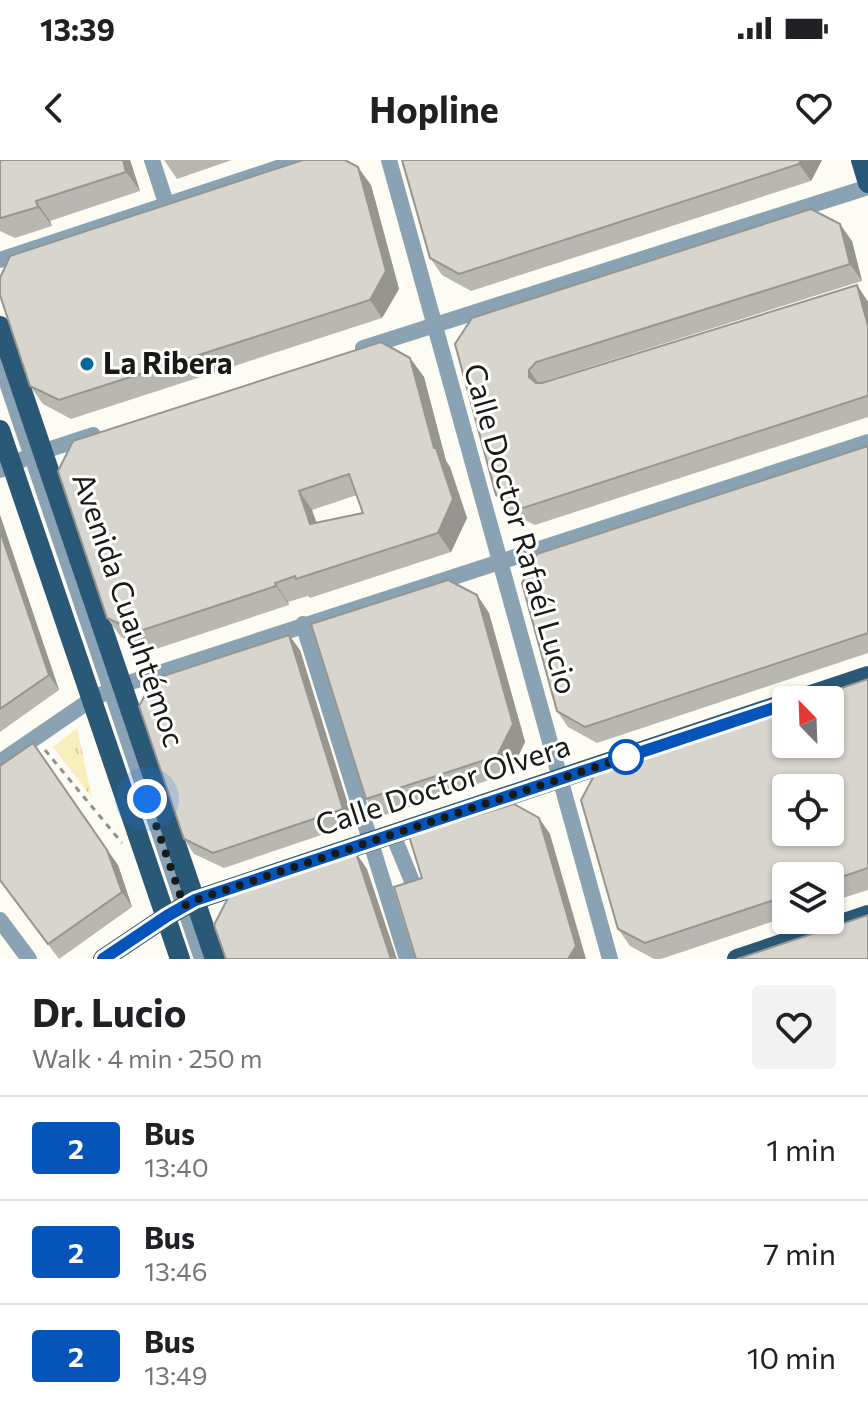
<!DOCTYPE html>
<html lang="en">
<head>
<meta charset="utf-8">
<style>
	:root { --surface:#fff; --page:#f2f2f2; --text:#202124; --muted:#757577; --line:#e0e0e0 }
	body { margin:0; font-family:Commissioner,sans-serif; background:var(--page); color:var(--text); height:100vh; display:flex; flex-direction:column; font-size:30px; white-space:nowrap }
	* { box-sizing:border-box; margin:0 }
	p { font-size:26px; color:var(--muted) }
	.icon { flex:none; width:44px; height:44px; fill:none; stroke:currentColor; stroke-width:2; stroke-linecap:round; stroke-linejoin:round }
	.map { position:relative; height:799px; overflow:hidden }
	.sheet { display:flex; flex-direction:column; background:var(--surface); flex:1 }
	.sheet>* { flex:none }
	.badge { padding:0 16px; border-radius:6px; font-size:28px; line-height:52px }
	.needle { width:52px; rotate:337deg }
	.tools { position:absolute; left:772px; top:526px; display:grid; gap:16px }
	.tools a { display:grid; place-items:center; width:72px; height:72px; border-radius:8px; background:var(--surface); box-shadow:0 2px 6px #0004; font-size:40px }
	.you { position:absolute; width:40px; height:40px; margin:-20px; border:6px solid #fff; border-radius:50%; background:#1a73e8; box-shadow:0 0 0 12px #1a73e833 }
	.map>.badge { position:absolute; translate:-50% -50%; box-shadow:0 0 0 4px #fff }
	.round { display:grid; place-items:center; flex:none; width:84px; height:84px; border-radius:8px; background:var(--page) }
	.headline { display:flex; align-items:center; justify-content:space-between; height:136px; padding:0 32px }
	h1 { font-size:38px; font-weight:700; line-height:60px }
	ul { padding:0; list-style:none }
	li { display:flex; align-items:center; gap:24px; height:104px; padding:0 32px; border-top:2px solid var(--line) }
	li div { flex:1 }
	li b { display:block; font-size:30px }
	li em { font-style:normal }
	li .badge { min-width:88px; font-weight:700; text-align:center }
	.status { display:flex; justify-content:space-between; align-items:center; height:56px; padding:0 40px; background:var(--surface); direction:ltr }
	.status svg { height:22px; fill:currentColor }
	header { display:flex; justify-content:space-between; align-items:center; height:104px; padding:0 32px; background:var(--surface); font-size:36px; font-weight:700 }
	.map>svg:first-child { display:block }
</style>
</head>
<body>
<div class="status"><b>13:39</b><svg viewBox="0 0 49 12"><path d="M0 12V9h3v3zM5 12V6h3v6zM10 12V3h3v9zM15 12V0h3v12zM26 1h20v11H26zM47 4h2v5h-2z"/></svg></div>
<header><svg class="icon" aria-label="back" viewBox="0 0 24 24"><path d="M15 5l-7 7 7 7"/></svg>Hopline<svg class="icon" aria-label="heart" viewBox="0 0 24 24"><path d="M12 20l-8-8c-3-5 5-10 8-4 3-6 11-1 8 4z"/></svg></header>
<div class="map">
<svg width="868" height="799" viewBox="0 0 868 799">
	<defs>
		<pattern id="park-tufts" width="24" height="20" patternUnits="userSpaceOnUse" patternTransform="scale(2)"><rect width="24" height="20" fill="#f8efbc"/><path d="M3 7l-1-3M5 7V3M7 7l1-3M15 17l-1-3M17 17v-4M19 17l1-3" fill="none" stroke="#d4cca1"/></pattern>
	</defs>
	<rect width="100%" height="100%" fill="#fdfcf4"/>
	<polygon fill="url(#park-tufts)" points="77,568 92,638 53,587"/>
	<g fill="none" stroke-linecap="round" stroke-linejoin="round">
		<polyline stroke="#90908a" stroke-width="3" stroke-dasharray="6 6" stroke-linecap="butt" points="45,590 122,683"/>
		<g stroke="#8aa3b4" stroke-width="16">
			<polyline points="152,0 166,43"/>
			<polyline points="389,0 610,799"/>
			<polyline points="0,100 302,0"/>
			<polyline points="363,188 868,27"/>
			<polyline points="0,202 202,799"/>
			<polyline points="0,310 32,295 93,275"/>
			<polyline points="303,464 407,799"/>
			<polyline points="0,602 92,539 122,525 868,282"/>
			<polyline points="393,675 414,726"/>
			<polyline points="0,760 29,799"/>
		</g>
		<g stroke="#2a5977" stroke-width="20">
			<polyline points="861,0 868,23"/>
			<polyline points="0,166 215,799"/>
			<polyline points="0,270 180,799"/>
			<polyline points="796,540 868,516"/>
			<polyline points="103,799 167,756 195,740 786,543"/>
			<polyline points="737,799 868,755"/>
		</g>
	</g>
	<g fill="#b9b7b1" fill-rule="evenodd">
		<polygon points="0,0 130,0 140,31 50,61 52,66 15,78 0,71"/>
		<polygon points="164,0 232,0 177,19"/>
		<polygon points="402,0 822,0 811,21 471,131 442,115 430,98"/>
		<polygon points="371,25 399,129 382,158 71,259 43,244 30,226"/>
		<polygon points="852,81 862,121 548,220 545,223 857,125 868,142 868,257 535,365 508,352 496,335 472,158"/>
		<path d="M410,198L424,217L446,301L450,307L467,358L451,392L310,438L308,436L288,442L289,445L150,491L121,477L107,458ZM357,335L363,353L317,363L312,350Z"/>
		<polygon points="868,286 868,493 597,583 568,567 557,551"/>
		<polygon points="0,355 59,530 0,572"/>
		<polygon points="477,435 489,453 525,582 510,613 379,657 366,639"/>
		<polygon points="300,490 354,664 224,708 194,694 184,679"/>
		<polygon points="868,519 868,730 830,742 830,716 786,716 786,757 661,799 654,799 630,786 618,769"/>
		<polygon points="118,705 132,747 59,799 0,721"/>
	</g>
	<g fill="#969590">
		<polygon points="123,0 130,0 140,31 126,12"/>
		<polygon points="801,0 822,0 811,21 799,4"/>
		<polygon points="358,7 371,25 399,129 382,158 370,140"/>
		<polygon points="36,41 50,61 52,66 38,47"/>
		<polygon points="840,64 852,81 862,121 850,104"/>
		<polygon points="857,125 868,142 868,166"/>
		<polygon points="410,198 424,217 446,301 450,307 467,358 451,392 438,373 434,288"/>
		<polygon points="529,210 541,227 529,217"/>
		<polygon points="299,331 312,350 323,384 310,364"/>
		<polygon points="0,355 59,530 49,515 0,371"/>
		<polygon points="275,423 288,442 289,445 276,426"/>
		<polygon points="477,435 489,453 525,582 510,613 497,596"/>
		<polygon points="289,475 300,490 354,664 343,649"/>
		<polygon points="33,583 118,705 132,747 122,732"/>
		<polygon points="539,658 550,674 586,799 568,799"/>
		<polygon points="356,693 367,709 397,799 391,799"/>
	</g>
	<g fill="#d7d5ce" stroke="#969590" stroke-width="2" fill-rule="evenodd">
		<polygon points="0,0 123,0 126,12 36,41 38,47 1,58 0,58"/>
		<polygon points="303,0 345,0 358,7 386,111 370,140 59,240 30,226 0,135 0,118 10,96"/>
		<polygon points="402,0 801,0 799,4 459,114 430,98"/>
		<polygon points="811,49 840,64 850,104 536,202 529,210 529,217 536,223 542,223 857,125 868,166 868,234 867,236 523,348 496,335 455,184 472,158"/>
		<path d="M381,182L410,198L434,288H436L453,339L438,373L296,419L295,416L275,423L276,426L137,472L107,458L58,311L73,281ZM349,314L363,353L310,364L299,331Z"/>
		<polygon points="868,286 868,473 585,567 557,551 522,423 537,394"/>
		<polygon points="0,371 49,515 0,549"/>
		<polygon points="448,420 477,435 513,564 497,596 366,639 311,464"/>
		<polygon points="289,475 343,649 213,693 184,679 139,546 154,519"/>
		<path d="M868,519V708L830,721V716H786V736L645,783L618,769L581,640L597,610L786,547V584H830V540H806ZM786,628H830V672H786Z"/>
		<polygon points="33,583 107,690 122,732 48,784 0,720 0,606"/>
		<polygon points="514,644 539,658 576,786 568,799 416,799 394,727 422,718 409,676"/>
		<polygon points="356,693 391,799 226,799 214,765 229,736"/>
		<polygon points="868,755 868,799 737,799"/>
	</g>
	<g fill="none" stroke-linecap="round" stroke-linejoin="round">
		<defs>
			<polyline id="line" points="103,799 167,756 195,740 786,544"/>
		</defs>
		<use href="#line" stroke="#fff" stroke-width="18"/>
		<use href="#line" stroke="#0554ba" stroke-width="12"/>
		<polyline stroke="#191916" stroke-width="8" stroke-dasharray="0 14.4" points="147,639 184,746 195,740 626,597"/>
	</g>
	<circle fill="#066897" stroke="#fff" stroke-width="3" cx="87" cy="204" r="8"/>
	<circle fill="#fff" stroke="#0554ba" stroke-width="4" cx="626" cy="597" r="16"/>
	<g text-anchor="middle" stroke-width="6" stroke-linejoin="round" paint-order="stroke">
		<g font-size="30" font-weight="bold" fill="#191916" stroke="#fff" text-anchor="start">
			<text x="103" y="214">La Ribera</text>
		</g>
		<g font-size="30" fill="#191916" stroke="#fff">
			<text transform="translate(520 369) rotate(74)" y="10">Calle Doctor Rafaél Lucio</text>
			<text transform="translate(128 450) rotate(71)" y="10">Avenida Cuauhtémoc</text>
			<text transform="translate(443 626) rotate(-18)" y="10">Calle Doctor Olvera</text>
		</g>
	</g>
</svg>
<div class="tools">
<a><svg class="needle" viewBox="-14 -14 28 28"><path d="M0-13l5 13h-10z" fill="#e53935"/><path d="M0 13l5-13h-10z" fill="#757577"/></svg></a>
<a><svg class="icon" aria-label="locate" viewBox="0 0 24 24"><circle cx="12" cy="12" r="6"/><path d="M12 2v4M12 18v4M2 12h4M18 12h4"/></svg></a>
<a><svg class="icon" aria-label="layers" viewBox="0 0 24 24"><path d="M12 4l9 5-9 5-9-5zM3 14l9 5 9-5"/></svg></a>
</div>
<div class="you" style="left:147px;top:639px"></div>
</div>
<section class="sheet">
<div class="headline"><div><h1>Dr. Lucio</h1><p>Walk · 4 min · 250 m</p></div><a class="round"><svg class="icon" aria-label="heart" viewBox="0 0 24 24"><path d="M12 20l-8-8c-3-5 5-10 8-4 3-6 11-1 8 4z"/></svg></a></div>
<ul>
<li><span class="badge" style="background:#0554ba;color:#fff">2</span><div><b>Bus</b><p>13:40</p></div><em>1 min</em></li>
<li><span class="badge" style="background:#0554ba;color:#fff">2</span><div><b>Bus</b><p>13:46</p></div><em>7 min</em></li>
<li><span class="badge" style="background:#0554ba;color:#fff">2</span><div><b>Bus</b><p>13:49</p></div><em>10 min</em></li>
</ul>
</section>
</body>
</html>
